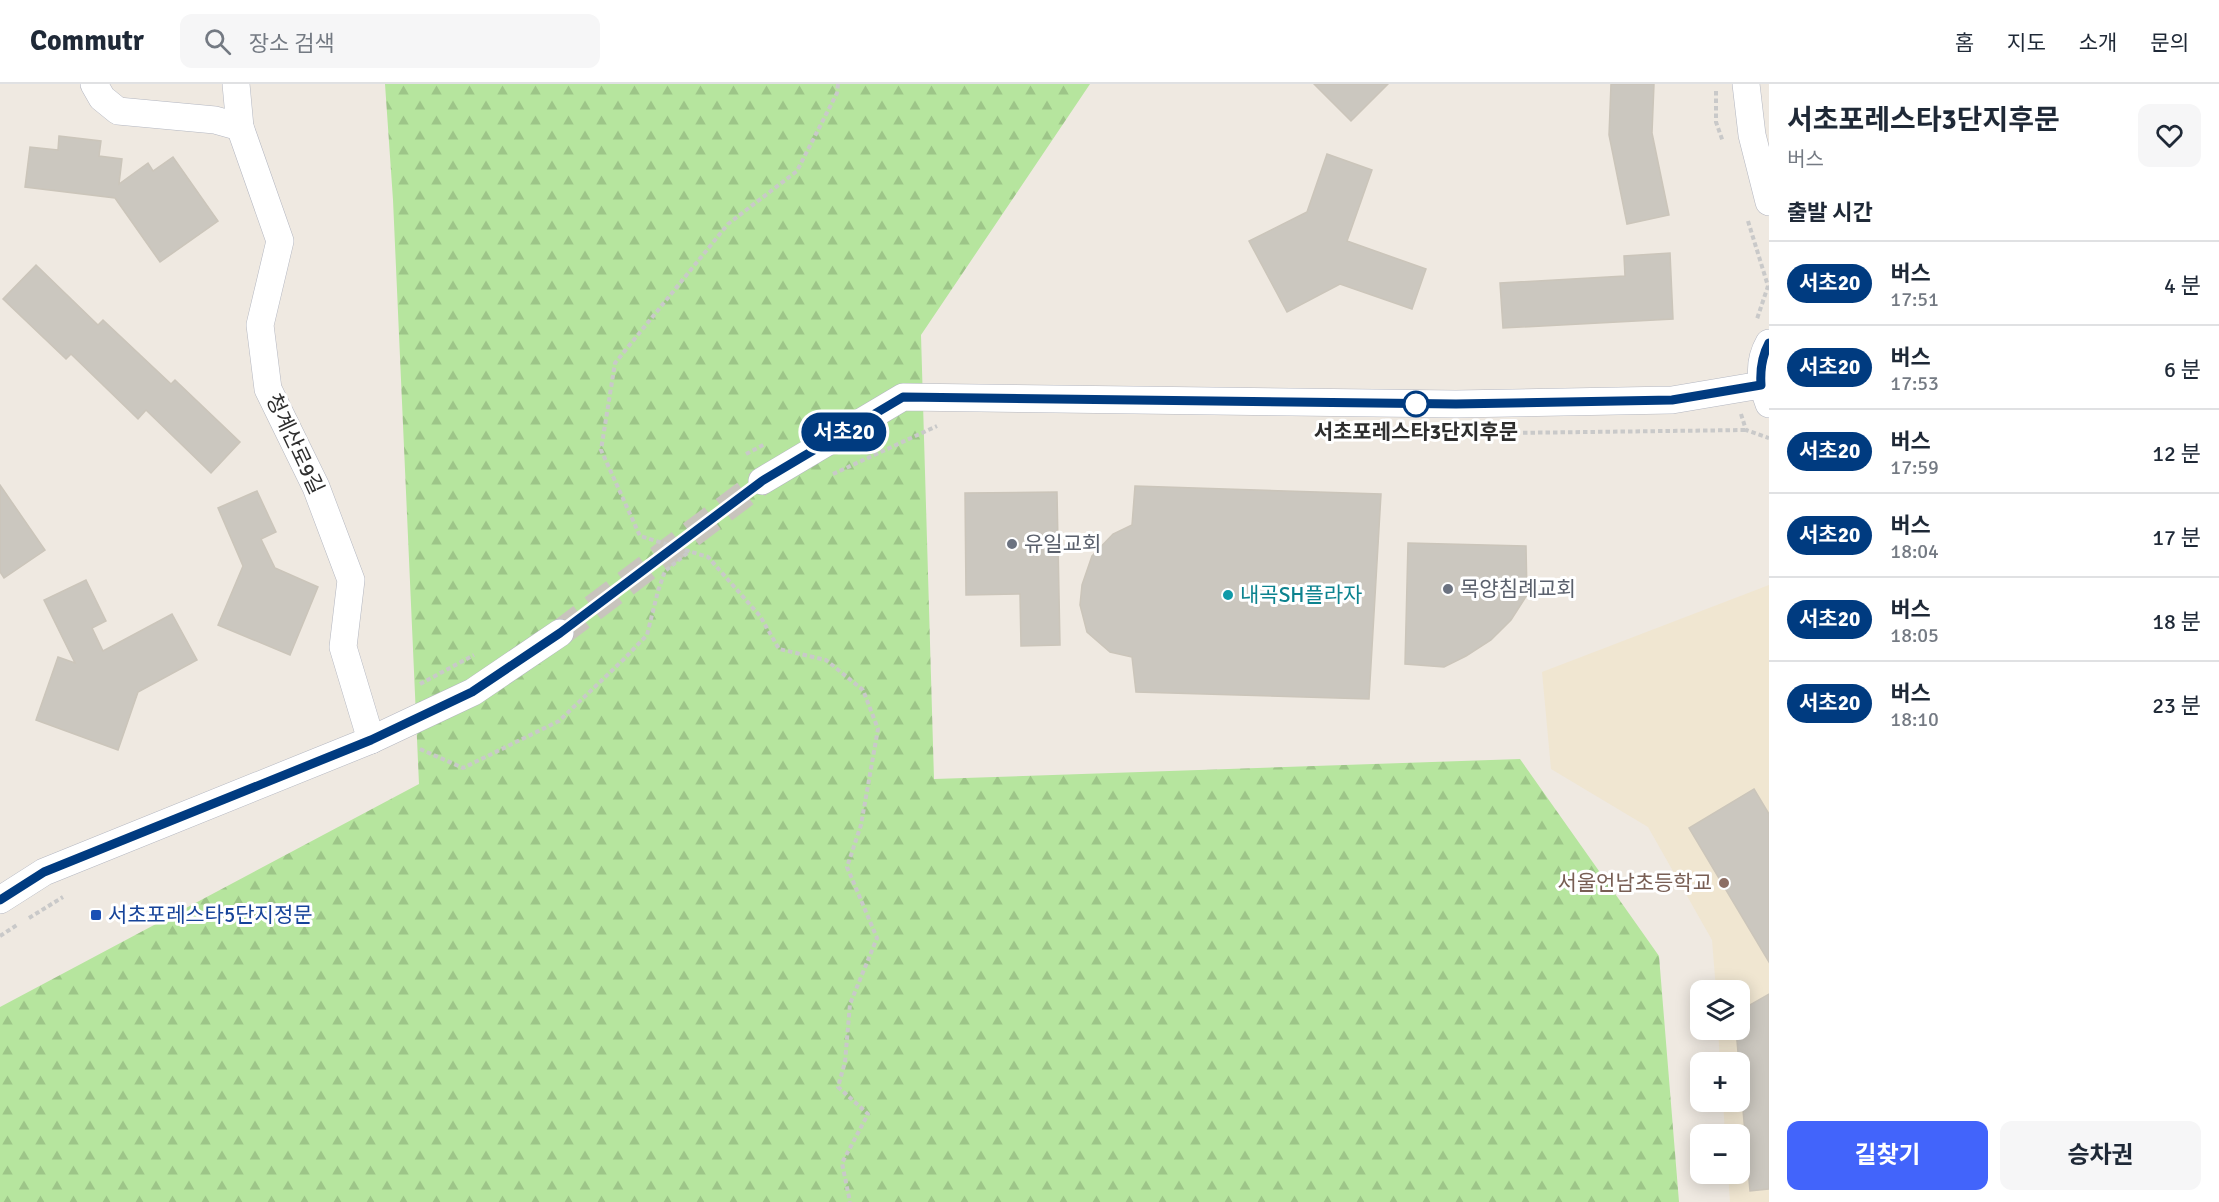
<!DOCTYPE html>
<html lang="ko">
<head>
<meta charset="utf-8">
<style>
	:root { --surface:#fff; --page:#f6f6f7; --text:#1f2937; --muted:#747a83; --line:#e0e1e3; --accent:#4264fb }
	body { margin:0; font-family:Signika,"Noto Sans KR",sans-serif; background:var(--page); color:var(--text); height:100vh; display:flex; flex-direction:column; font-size:22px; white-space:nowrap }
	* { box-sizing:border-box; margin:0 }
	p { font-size:20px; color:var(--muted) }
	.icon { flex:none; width:33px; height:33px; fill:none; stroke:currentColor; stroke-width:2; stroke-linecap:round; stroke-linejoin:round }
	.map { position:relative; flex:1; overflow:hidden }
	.panel { display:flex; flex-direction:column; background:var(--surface); width:450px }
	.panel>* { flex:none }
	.badge { padding:0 12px; border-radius:20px; font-size:21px; line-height:39px }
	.tools { position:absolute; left:1690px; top:896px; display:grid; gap:12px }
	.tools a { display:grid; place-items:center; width:60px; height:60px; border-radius:12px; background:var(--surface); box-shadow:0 3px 15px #0003; font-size:30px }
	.map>.badge { position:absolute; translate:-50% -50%; box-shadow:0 0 0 3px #fff }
	h2 { padding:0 18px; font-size:22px; line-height:54px }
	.round { display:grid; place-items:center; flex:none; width:63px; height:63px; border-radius:12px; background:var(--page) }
	.overview { display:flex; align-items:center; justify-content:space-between; height:102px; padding:0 18px }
	h1 { font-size:28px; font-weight:700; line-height:45px }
	.button { display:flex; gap:12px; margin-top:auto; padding:12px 18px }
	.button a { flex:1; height:69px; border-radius:12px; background:var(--accent); color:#fff; font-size:24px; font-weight:700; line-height:69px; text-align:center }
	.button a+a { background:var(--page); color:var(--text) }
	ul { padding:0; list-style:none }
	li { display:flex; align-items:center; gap:18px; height:84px; padding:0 18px; border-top:2px solid var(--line) }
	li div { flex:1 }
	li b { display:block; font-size:22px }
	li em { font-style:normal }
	li .badge { min-width:66px; font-weight:700; text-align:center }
	header { display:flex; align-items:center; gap:36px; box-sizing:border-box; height:84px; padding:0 30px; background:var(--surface); border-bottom:2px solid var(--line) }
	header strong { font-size:28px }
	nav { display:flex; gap:33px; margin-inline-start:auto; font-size:21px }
	.search { width:420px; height:54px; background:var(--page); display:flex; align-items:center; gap:15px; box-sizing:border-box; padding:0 21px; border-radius:12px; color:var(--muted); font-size:22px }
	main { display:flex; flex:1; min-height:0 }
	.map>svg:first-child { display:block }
</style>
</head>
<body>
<header>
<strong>Commutr</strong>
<div class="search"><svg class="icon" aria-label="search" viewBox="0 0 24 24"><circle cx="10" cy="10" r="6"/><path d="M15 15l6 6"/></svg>장소 검색</div>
<nav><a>홈</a><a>지도</a><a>소개</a><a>문의</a></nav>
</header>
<main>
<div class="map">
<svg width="1769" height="1118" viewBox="0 0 1769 1118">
	<defs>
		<pattern id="forest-firs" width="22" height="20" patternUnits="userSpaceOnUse" patternTransform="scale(1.5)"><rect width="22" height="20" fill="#b6e59e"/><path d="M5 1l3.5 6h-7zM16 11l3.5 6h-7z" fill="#9dc588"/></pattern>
	</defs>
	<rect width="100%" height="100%" fill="#efe9e1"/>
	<polygon fill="#f0e6d1" points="1769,501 1769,1118 1730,1118 1728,1089 1740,1089 1740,1050 1725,1050 1723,1017 1740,1017 1740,978 1720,978 1718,945 1740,945 1740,906 1716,906 1712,856 1648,743 1551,685 1542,588"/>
	<polygon fill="url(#forest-firs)" points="385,0 1090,0 921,251 934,695 1520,675 1659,872 1679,1118 0,1118 0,923 419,700 393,116"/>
	<g fill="#cbc7bf" stroke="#cbc5ba" stroke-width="1.5">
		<polygon points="1314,0 1388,0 1351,37"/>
		<polygon points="1611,0 1654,0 1652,49 1669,131 1627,140 1609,51"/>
		<polygon points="59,52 101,57 99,72 122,75 119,100 148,79 153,87 173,73 218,137 160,178 115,114 25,103 30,63 58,66"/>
		<polygon points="1327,70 1372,86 1347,157 1426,185 1412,225 1340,200 1287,228 1249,157 1307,128"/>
		<polygon points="1670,169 1673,235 1503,244 1500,199 1625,192 1624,172"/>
		<polygon points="36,181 98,241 103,236 171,300 175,296 240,358 211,389 146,326 138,335 71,270 66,275 3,215"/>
		<polygon points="0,401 45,466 4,494 0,488"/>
		<polygon points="1135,402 1381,410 1369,615 1136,608 1132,573 1110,568 1087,548 1080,521 1082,501 1092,472 1113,450 1132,441"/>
		<polygon points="257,407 276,448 261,455 275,484 318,503 290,571 218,541 243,482 218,424"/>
		<polygon points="1057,408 1060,561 1021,562 1020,510 966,511 965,409"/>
		<polygon points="1408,459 1526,462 1527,511 1511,536 1491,556 1466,572 1444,583 1405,580"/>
		<polygon points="86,496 106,537 92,544 103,567 172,530 197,576 138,608 118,666 36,636 58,573 75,579 44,516"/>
		<polygon points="1754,705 1769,730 1769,878 1689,744"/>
		<polygon points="1769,910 1769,1105 1750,1107 1736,945 1740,945 1740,933 1748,922"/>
	</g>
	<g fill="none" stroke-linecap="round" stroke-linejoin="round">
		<polyline stroke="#c8c4bd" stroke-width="27" stroke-dasharray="27 14" stroke-linecap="butt" points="560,549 762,397"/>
		<defs>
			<g id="minor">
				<polyline points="94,0 102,14 118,27 215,36 240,43"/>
				<polyline points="236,0 240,43 280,157 260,241 268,305 316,403 351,496 343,563 371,656"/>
				<polyline points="1746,0 1752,51 1769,118"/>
				<path d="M1769,259C1757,280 1761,299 1769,320"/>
				<polyline points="762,397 903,313 1456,320 1672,316 1761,301"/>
				<polyline points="0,816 44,788 371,656 473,608 560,549"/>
			</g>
		</defs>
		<use href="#minor" stroke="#b4b7c1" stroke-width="28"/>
		<g stroke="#c9c9c9" stroke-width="4" stroke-dasharray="4.5 3" stroke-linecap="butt">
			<polyline points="838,0 837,9 797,87 728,140 615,279 601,366 640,452 708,473 760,532 779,565 826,576 863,606 878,645 861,741 847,783 877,854 850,920 845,978 838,1003 868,1030 842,1079 850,1118"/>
			<polyline points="1716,7 1716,38 1723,58"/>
			<polyline points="1748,137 1768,202 1757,235"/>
			<polyline points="1741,330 1746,346 1769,354"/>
			<polyline points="1508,349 1746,346"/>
			<polyline points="746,370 765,360"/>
			<polyline points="833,390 937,342"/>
			<polyline points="420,600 474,571"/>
			<polyline points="420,665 463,684 559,637 623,576 647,551 658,507 665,487 690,467"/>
			<polyline points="29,834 63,813"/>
			<polyline points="0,852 17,841"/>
		</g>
		<use href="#minor" stroke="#fff" stroke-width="27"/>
	</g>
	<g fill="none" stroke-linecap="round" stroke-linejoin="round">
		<defs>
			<path id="line" d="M0,816L44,788L371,656L472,608L560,549L762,397L903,313L1456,320L1672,316L1761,301C1760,286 1762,272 1769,259"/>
		</defs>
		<use href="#line" stroke="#fff" stroke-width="14"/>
		<use href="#line" stroke="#003b80" stroke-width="9"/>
	</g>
	<circle fill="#fff" stroke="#003b80" stroke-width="3" cx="1416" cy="320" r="12"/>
	<g fill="#6b7280" stroke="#fff" stroke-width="2">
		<circle cx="1012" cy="460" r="6"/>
		<circle cx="1448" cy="505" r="6"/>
	</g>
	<circle fill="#0f9aa8" stroke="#fff" stroke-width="2" cx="1228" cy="511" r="6"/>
	<circle fill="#8d6e63" stroke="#fff" stroke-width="2" cx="1724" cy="799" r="6"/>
	<rect fill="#1a4fb4" stroke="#fff" stroke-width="2" x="90" y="825" width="12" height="12" rx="3"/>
	<g text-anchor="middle" stroke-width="6" stroke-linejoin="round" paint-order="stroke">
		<g font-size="21" font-weight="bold" fill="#2e2e2e" stroke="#fff">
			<text x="1416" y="355">서초포레스타3단지후문</text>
		</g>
		<g font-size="21" fill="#2e2e2e" stroke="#fff">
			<text transform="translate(295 360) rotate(65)" y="7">청계산로9길</text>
		</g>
		<g font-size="21" fill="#5b616d" stroke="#fff" text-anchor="start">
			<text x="1024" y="467">유일교회</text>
			<text x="1460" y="512">목양침례교회</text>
		</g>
		<g font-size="21" fill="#0d838f" stroke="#fff" text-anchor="start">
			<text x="1240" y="518">내곡SH플라자</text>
		</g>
		<g font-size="21" fill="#785e54" stroke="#fff" text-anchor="end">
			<text x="1712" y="806">서울언남초등학교</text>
		</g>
		<g font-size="21" fill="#164399" stroke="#fff" text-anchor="start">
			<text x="108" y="838">서초포레스타5단지정문</text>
		</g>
	</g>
</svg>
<div class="tools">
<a><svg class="icon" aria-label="layers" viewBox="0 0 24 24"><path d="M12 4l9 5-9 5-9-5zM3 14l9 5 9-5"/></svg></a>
<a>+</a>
<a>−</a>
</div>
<b class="badge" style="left:844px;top:348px;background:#003b80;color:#fff">서초20</b>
</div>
<section class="panel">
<div class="overview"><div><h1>서초포레스타3단지후문</h1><p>버스</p></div><a class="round"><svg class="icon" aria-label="heart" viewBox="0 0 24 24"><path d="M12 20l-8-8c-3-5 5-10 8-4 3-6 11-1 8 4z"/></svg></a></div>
<h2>출발 시간</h2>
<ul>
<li><span class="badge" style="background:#003b80;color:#fff">서초20</span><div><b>버스</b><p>17:51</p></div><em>4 분</em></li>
<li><span class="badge" style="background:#003b80;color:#fff">서초20</span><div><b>버스</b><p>17:53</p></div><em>6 분</em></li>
<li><span class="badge" style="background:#003b80;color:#fff">서초20</span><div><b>버스</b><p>17:59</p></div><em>12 분</em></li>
<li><span class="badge" style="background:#003b80;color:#fff">서초20</span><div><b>버스</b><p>18:04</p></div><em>17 분</em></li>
<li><span class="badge" style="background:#003b80;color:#fff">서초20</span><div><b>버스</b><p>18:05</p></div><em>18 분</em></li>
<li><span class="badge" style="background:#003b80;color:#fff">서초20</span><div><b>버스</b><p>18:10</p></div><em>23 분</em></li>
</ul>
<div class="button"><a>길찾기</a><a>승차권</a></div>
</section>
</main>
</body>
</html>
